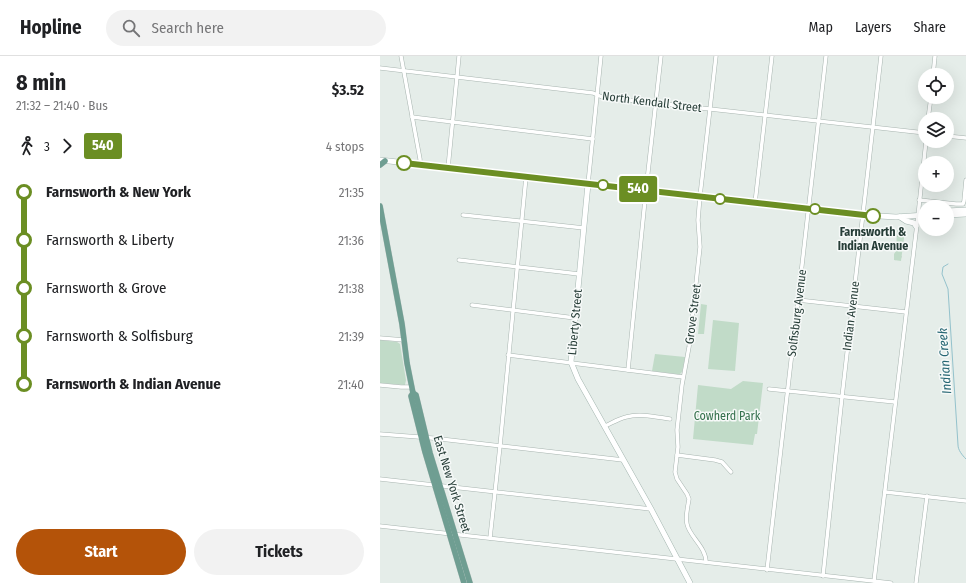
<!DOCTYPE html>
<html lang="en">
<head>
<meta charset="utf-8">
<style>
	:root { --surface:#fff; --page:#f2f2f2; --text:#202124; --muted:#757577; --line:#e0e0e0; --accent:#b45309 }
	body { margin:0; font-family:"Fira Sans Condensed",sans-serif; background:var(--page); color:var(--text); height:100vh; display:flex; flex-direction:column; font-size:15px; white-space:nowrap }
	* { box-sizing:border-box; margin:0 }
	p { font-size:13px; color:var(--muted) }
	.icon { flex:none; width:22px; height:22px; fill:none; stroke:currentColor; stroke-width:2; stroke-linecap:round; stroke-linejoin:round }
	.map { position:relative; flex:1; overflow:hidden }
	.sheet { display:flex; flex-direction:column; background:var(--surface); width:380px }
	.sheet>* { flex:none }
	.badge { padding:0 8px; border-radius:3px; font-size:14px; line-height:26px }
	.controls { position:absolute; left:538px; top:12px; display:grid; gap:8px }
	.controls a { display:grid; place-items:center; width:36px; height:36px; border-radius:50%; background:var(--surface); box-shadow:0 4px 16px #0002; font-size:20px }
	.map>.badge { position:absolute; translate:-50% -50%; box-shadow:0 0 0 2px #fff }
	.legs { display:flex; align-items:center; gap:6px; height:44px; padding:0 16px; font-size:13px }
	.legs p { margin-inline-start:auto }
	.overview { display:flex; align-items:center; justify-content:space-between; height:68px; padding:0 16px }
	h1 { font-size:22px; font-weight:700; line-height:30px }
	.cta { display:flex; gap:8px; margin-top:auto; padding:8px 16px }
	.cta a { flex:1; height:46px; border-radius:24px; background:var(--accent); color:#fff; font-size:16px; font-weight:700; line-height:46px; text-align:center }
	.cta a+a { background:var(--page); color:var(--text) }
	ul { padding:0 16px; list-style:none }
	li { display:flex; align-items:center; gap:14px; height:48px; font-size:15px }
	li i { display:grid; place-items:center; width:6px; height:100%; margin:0 5px; background:currentColor }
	li i::after { content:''; width:10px; height:10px; margin:-5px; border:3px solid; border-radius:50%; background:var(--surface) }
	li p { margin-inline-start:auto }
	li:first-child i { background:linear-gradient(#0000 50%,currentColor 0) }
	li:last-child i { background:linear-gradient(currentColor 50%,#0000 0) }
	header { display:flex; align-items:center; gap:24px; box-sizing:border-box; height:56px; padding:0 20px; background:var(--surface); border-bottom:1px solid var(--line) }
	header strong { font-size:19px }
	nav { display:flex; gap:22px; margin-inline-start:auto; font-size:14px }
	.search { width:280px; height:36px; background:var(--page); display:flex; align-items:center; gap:10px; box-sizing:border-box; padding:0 14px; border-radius:22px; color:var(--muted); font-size:15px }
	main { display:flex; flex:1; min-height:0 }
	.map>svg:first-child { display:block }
</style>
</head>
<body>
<header>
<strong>Hopline</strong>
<div class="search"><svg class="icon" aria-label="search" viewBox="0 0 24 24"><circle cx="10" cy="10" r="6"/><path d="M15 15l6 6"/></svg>Search here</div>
<nav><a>Map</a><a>Layers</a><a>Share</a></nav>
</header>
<main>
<section class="sheet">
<div class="overview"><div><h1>8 min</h1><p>21:32 – 21:40 · Bus</p></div><b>$3.52</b></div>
<div class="legs"><svg class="icon" aria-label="walk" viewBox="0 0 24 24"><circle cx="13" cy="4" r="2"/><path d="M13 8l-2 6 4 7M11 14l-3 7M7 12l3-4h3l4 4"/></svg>3<svg class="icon" aria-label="forward" viewBox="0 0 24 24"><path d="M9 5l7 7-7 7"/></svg><b class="badge" style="background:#6b8e23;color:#fff">540</b><p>4 stops</p></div>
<ul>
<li><i style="color:#6b8e23"></i><b>Farnsworth &amp; New York</b><p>21:35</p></li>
<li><i style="color:#6b8e23"></i><span>Farnsworth &amp; Liberty</span><p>21:36</p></li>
<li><i style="color:#6b8e23"></i><span>Farnsworth &amp; Grove</span><p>21:38</p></li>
<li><i style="color:#6b8e23"></i><span>Farnsworth &amp; Solfisburg</span><p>21:39</p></li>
<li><i style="color:#6b8e23"></i><b>Farnsworth &amp; Indian Avenue</b><p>21:40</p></li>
</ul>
<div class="cta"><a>Start</a><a>Tickets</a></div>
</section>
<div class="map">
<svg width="586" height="527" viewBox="0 0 586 527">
	<defs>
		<pattern id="wetland-marsh" width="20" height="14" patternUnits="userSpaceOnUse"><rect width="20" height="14" fill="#c1dbc8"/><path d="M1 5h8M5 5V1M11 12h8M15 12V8" fill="none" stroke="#a6bdac"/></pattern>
	</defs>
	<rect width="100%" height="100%" fill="#e5ede9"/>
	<polygon fill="url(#wetland-marsh)" points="517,174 525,175 521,205 514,204 514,198 516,195"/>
	<g fill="#c1dbc8">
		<polygon points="321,248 327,249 324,278 318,278"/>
		<polygon points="333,264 359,267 355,315 328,313"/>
		<polygon points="0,284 17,286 20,288 26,324 25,329 0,327"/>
		<polygon points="275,298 305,301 302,316 300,318 297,318 272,315"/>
		<polygon points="363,325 383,327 377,378 375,378 373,389 313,383 318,329 351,333"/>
	</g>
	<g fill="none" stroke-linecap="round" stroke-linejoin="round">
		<path stroke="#94c2cc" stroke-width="1" d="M568,208L563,211L562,218L568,233L578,389C578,394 582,399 586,403"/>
		<defs>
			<g id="street">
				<polyline points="21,0 37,87 40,103 40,109"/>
				<polyline points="0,12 213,37 222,41 545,77"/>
				<polyline points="553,19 555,0"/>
				<polyline points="32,61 213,83"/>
				<polyline points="548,63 551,41"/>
				<polyline points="567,80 586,82"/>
				<polyline points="68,112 79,0"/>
				<polyline points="208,128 221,0"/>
				<polyline points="539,144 576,148 583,148 584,145 586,124"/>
				<polyline points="375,147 392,0"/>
				<polyline points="83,159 204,172"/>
				<polyline points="79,204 199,218"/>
				<polyline points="418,244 526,256"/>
				<polyline points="92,249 195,262"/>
				<polyline points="0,282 24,284"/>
				<polyline points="128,299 303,321"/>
				<polyline points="248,314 266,134 281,0"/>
				<polyline points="0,329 21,331 32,331"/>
				<polyline points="389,333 515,346"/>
				<path d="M225,370C232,367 238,363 246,361C260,357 276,361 290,363"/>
				<polyline points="0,378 52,382 243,404"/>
				<polyline points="297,399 335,404 342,406 351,416"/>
				<polyline points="0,423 271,453"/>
				<polyline points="505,436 586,445"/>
				<polyline points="0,470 511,527"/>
				<polyline points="110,482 120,390 146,121"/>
				<path d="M326,506C326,491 309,480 307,468C305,460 308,450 309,443L307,438L297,423L295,416L298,391L297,374L302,329L309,291L320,191L318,164L320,140L336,0"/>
				<polyline points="387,514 446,0"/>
				<polyline points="443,520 462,341 501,0"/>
				<polyline points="494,525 538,160 546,85"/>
				<polyline points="536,527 547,440"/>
			</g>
			<g id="secondary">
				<polyline points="0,104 483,159 516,161 545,159"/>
				<polyline points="208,128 191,306 198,323 271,453 310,527"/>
				<polyline points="567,155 586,154"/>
				<polyline points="567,159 586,158"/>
				<polyline points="520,161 526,165 534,167 536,170"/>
			</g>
			<g id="primary">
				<polyline points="0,109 5,105"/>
				<polyline points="0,150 22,268 27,307 33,337 31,340 45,396 84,527"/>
				<polyline points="33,337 36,339 50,397 90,527"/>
			</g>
		</defs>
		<use href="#street" stroke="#a8b5b0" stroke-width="4.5"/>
		<use href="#secondary" stroke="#a5b7b1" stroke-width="6"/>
		<use href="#primary" stroke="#c2c9c7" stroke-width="6"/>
		<use href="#street" stroke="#fff" stroke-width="3.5"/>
		<use href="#secondary" stroke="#fff" stroke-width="5"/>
		<use href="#primary" stroke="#6f9e92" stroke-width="5.5"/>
	</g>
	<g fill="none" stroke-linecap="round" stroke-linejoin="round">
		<defs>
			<polyline id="line-1" points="24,107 493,160"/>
		</defs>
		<use href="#line-1" stroke="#fff" stroke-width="9"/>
		<use href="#line-1" stroke="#6b8e23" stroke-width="6"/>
	</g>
	<g fill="#fff" stroke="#6b8e23" stroke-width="2">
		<circle cx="24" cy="107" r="7"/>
		<circle cx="223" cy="129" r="5"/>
		<circle cx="340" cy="143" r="5"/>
		<circle cx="435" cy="153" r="5"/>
		<circle cx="493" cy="160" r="7"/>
	</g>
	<g text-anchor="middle" stroke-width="3" stroke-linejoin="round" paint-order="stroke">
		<g font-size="12" fill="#263d37" stroke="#f6f9f8">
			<text transform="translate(272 46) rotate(7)" y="4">North Kendall Street</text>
			<text transform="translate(417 257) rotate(-83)" y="4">Solfisburg Avenue</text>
			<text transform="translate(313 258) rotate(-83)" y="4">Grove Street</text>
			<text transform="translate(471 260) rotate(-83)" y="4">Indian Avenue</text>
			<text transform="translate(195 266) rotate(-85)" y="4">Liberty Street</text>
			<text transform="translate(72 428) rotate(73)" y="4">East New York Street</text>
		</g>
		<g font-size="12" font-weight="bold" fill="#263d37" stroke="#f6f9f8">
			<text x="493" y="180">Farnsworth &amp;<tspan x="493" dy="14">Indian Avenue</tspan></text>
		</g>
		<g font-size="12" fill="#34704c" stroke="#f6f9f8">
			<text x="347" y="364">Cowherd Park</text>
		</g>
		<g font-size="13" font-style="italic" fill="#266673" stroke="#f6f9f8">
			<text transform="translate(564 305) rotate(-94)" y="5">Indian Creek</text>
		</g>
	</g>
</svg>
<div class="controls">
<a><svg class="icon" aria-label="locate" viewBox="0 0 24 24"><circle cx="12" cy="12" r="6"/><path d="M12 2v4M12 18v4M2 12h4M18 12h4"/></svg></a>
<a><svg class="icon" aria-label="layers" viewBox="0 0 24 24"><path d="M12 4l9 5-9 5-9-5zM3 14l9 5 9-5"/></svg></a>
<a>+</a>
<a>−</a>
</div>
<b class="badge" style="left:258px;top:133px;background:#6b8e23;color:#fff">540</b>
</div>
</main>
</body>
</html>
